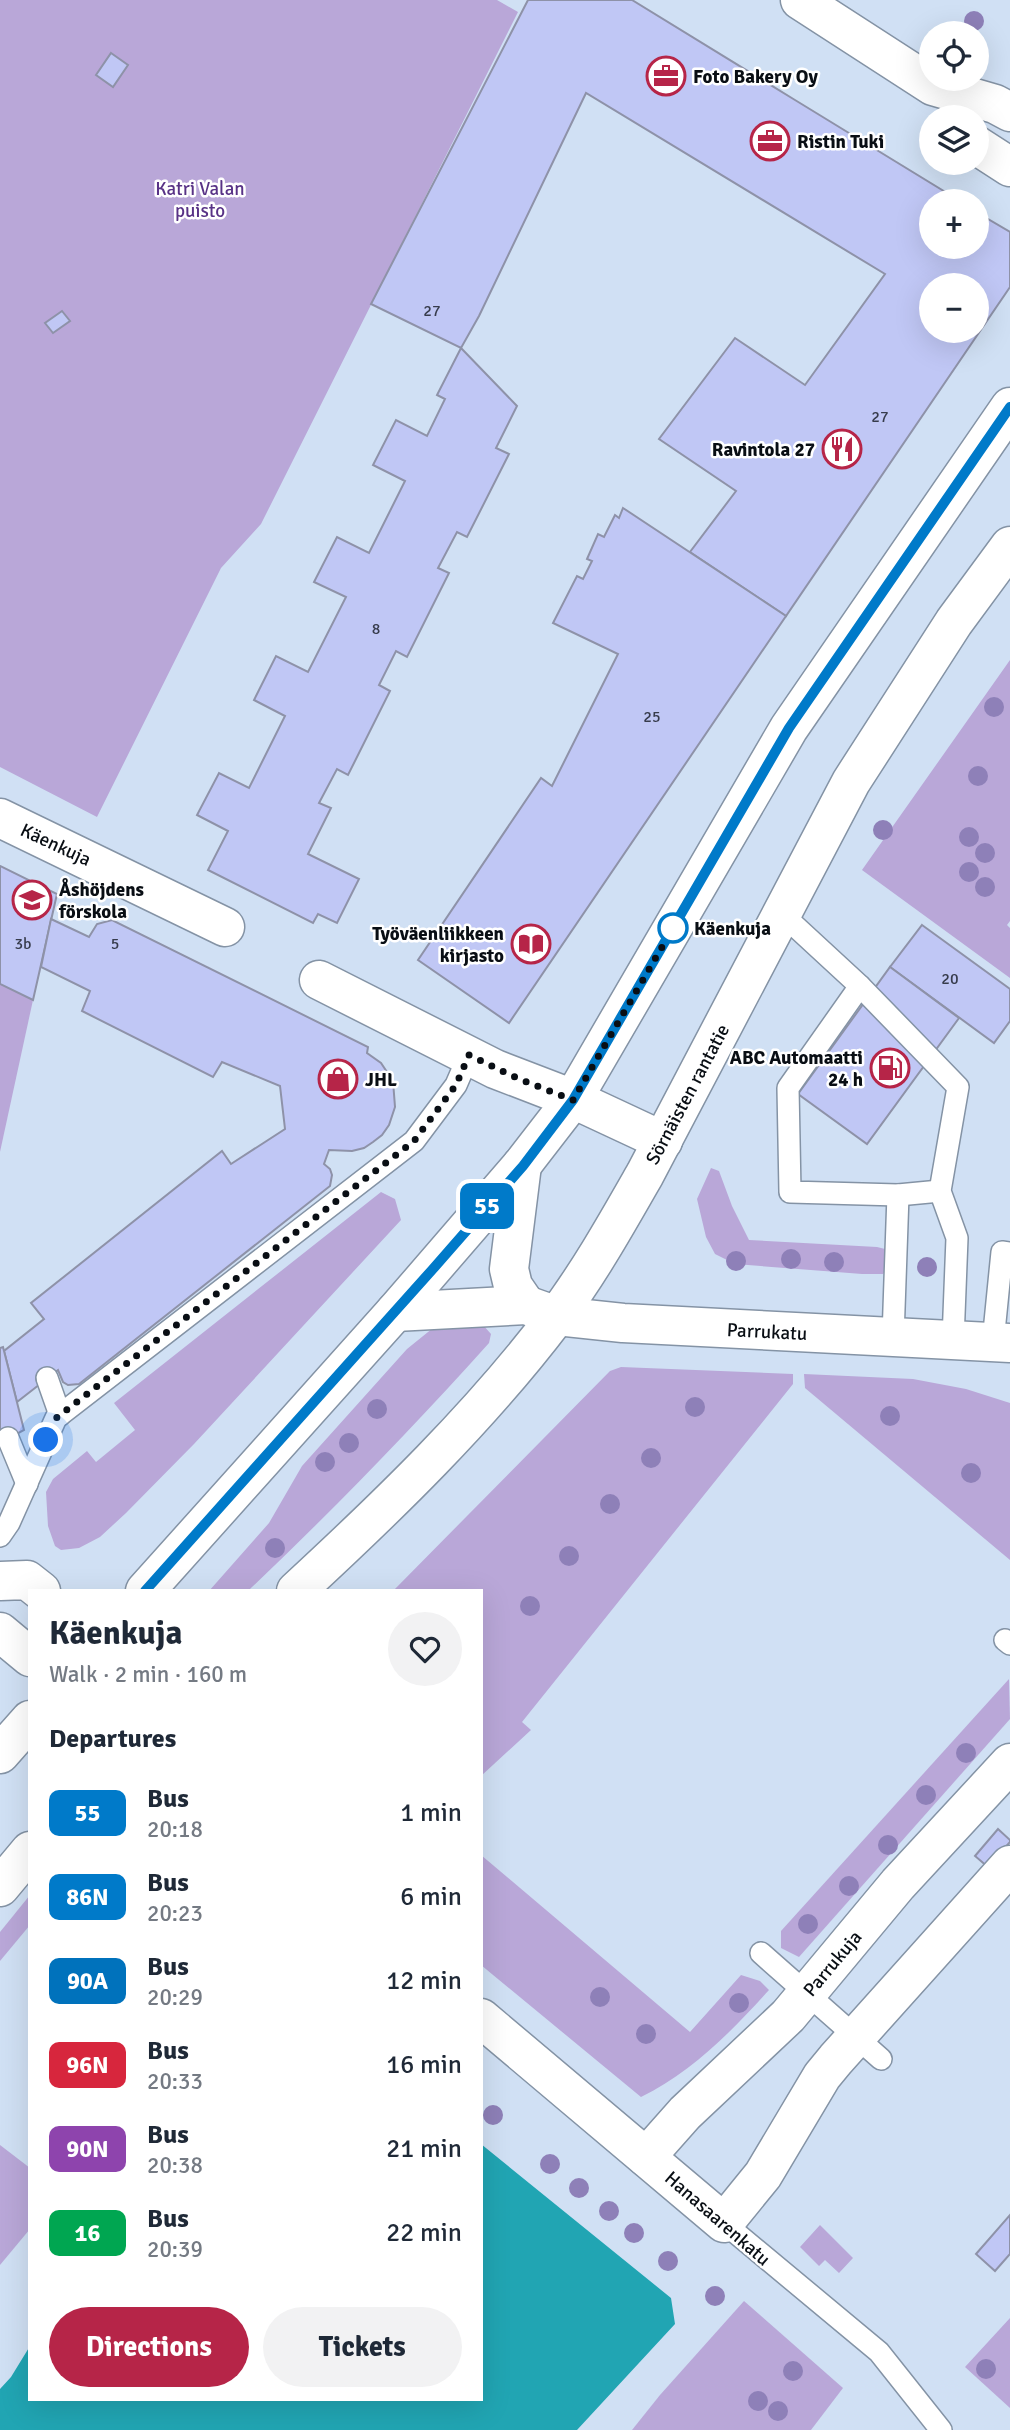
<!DOCTYPE html>
<html lang="en">
<head>
<meta charset="utf-8">
<style>
	:root { --surface:#fff; --page:#f2f2f3; --text:#1f2937; --muted:#747a83; --accent:#b62548 }
	body { margin:0; font-family:Signika,sans-serif; background:var(--page); color:var(--text); height:100vh; display:flex; flex-direction:column; font-size:26px; white-space:nowrap }
	* { box-sizing:border-box; margin:0 }
	p { font-size:23px; color:var(--muted) }
	.icon { flex:none; width:38px; height:38px; fill:none; stroke:currentColor; stroke-width:2; stroke-linecap:round; stroke-linejoin:round }
	.map { position:relative; flex:1; overflow:hidden }
	.details { position:absolute; left:28px; top:1589px; width:455px; height:812px; display:flex; flex-direction:column; background:var(--surface); border-radius:0px; box-shadow:0 7px 28px #0002 }
	.details>* { flex:none }
	.badge { padding:0 14px; border-radius:10px; font-size:24px; line-height:46px }
	.tools { position:absolute; left:919px; top:21px; display:grid; gap:14px }
	.tools a { display:grid; place-items:center; width:70px; height:70px; border-radius:50%; background:var(--surface); box-shadow:0 7px 28px #0002; font-size:35px }
	.you { position:absolute; width:35px; height:35px; margin:-18px; border:5px solid #fff; border-radius:50%; background:#1a73e8; box-shadow:0 0 0 10px #1a73e833 }
	.map>.badge { position:absolute; translate:-50% -50%; box-shadow:0 0 0 4px #fff }
	h2 { padding:0 21px; font-size:26px; line-height:63px }
	.round { display:grid; place-items:center; flex:none; width:74px; height:74px; border-radius:37px; background:var(--page) }
	.headline { display:flex; align-items:center; justify-content:space-between; height:119px; padding:0 21px }
	h1 { font-size:33px; font-weight:700; line-height:52px }
	.action { display:flex; gap:14px; margin-top:auto; padding:14px 21px }
	.action a { flex:1; height:80px; border-radius:42px; background:var(--accent); color:#fff; font-size:28px; font-weight:700; line-height:80px; text-align:center }
	.action a+a { background:var(--page); color:var(--text) }
	ul { padding:0; list-style:none }
	li { display:flex; align-items:center; gap:21px; height:84px; padding:0 21px }
	li div { flex:1 }
	li b { display:block; font-size:26px }
	li em { font-style:normal }
	li .badge { min-width:77px; font-weight:700; text-align:center }
	.map>svg:first-child { display:block }
</style>
</head>
<body>
<div class="map">
<svg width="1010" height="2430" viewBox="0 0 1010 2430">
	<rect width="100%" height="100%" fill="#d0e0f4"/>
	<g fill="#b9a7d8">
		<polygon points="0,0 497,0 518,12 261,524 221,568 97,817 0,767"/>
		<polygon points="1010,660 1010,921 1007,925 1010,928 1010,978 862,870"/>
		<polygon points="0,984 33,1000 0,1152"/>
		<polygon points="711,1168 719,1171 732,1206 749,1240 877,1247 885,1249 889,1257 889,1268 883,1274 862,1274 735,1264 715,1254 706,1237 697,1199"/>
		<polygon points="381,1192 395,1199 401,1220 194,1444 126,1513 100,1537 79,1548 61,1550 55,1546 48,1526 46,1492 53,1479 87,1451 96,1462 135,1430 114,1403"/>
		<path d="M483,1325L491,1334L489,1343C412,1429 332,1511 248,1591H209L269,1523L302,1466L407,1349L433,1328Z"/>
		<polygon points="621,1367 793,1374 793,1384 522,1722 531,1730 481,1776 481,1591 393,1591 610,1371"/>
		<polygon points="804,1374 913,1379 966,1389 1010,1403 1010,1560 805,1388"/>
		<polygon points="1009,1679 1010,1719 799,1957 781,1948 781,1931"/>
		<path d="M481,1855L690,2032L741,1975L760,1981L769,1990C733,2030 691,2073 641,2097L481,1965Z"/>
		<polygon points="30,1895 30,1925 0,1961 0,1932"/>
		<polygon points="0,2145 30,2168 30,2229 0,2265"/>
		<polygon points="820,2225 853,2258 839,2273 825,2260 819,2266 800,2247"/>
		<polygon points="744,2301 843,2388 811,2430 632,2430 660,2395"/>
		<polygon points="1010,2318 1010,2408 965,2367"/>
	</g>
	<polygon fill="#21a5b3" points="481,2144 671,2298 675,2324 577,2430 0,2430 0,2389 11,2377 30,2346 30,2399 481,2399"/>
	<g fill="#c0c7f5" stroke="#8e92a8" stroke-width="2" fill-rule="evenodd">
		<path d="M528,0H632L795,100L960,201H931V247H976V212L1010,232V287L786,616L690,552L736,491L659,439L735,338L805,385L885,274L586,93L479,316L461,348L371,304ZM931,285H976V331H931Z"/>
		<polygon points="111,53 128,65 113,87 96,75"/>
		<polygon points="62,311 70,321 53,333 45,323"/>
		<polygon points="461,348 517,406 496,448 509,454 467,537 457,532 438,568 449,573 407,657 396,651 379,685 390,691 348,775 337,769 319,803 331,808 308,854 359,879 337,923 318,914 313,923 208,870 228,831 197,815 219,773 249,788 285,716 254,700 276,656 308,672 346,597 314,582 337,537 369,553 405,481 373,465 396,420 427,436 445,399 437,395"/>
		<polygon points="623,508 786,616 509,1023 418,960 541,778 552,786 618,654 553,623 577,576 583,579 592,561 587,559 598,534 604,537 615,515 619,518"/>
		<polygon points="0,866 57,894 33,1000 0,984"/>
		<polygon points="51,919 89,937 97,924 112,920 368,1047 367,1053 381,1063 393,1081 395,1107 389,1125 382,1135 373,1142 364,1148 352,1151 329,1150 324,1164 330,1169 332,1175 330,1186 79,1384 68,1385 63,1382 58,1370 17,1402 4,1351 44,1319 31,1303 222,1151 231,1164 285,1129 280,1086 222,1062 213,1077 82,1011 90,991 41,967"/>
		<polygon points="922,925 1010,989 1010,1021 994,1043 890,967"/>
		<polygon points="890,967 959,1018 867,1144 798,1094"/>
		<polygon points="3,1347 24,1430 0,1443 0,1348"/>
		<polygon points="998,1829 1010,1840 1010,1842 988,1867 975,1856"/>
		<polygon points="1010,2215 1010,2254 995,2271 976,2254"/>
	</g>
	<g fill="none" stroke-linecap="round" stroke-linejoin="round">
		<defs>
			<g id="service">
				<polyline points="782,914 860,986 958,1087 940,1191 957,1238 953,1340"/>
				<polyline points="860,986 788,1088 790,1192 898,1195 940,1191"/>
				<polyline points="893,1337 898,1195"/>
				<polyline points="993,1342 1002,1252 1010,1253"/>
				<polyline points="47,1378 60,1415"/>
				<polyline points="8,1438 27,1484"/>
				<polyline points="0,1536 9,1523 56,1418 414,1141 456,1085 469,1055"/>
				<polyline points="1005,1640 1010,1644"/>
				<polyline points="761,1953 881,2059"/>
				<polyline points="724,2223 879,2352 941,2430"/>
			</g>
			<g id="minor">
				<polyline points="800,0 933,86 995,104 1010,112"/>
				<polyline points="976,145 1010,167"/>
				<polyline points="0,818 225,927"/>
				<polyline points="319,980 495,1069 573,1099 663,1141"/>
				<polyline points="522,1165 509,1269 513,1286 526,1305"/>
				<polyline points="395,1312 526,1305 557,1316 623,1323 1010,1343"/>
				<polyline points="0,1581 27,1580 41,1591"/>
				<polyline points="0,1632 30,1657"/>
				<polyline points="481,2018 724,2223 763,2175 822,2076 836,2059 1010,1865"/>
				<polyline points="646,2157 685,2113 788,2016 898,1884 1010,1763"/>
			</g>
			<g id="primary">
				<polyline points="145,1591 395,1312 522,1165 573,1099 789,728 1010,407"/>
				<path d="M296,1591C388,1506 479,1418 555,1318C589,1273 617,1223 645,1174L851,782L954,622L1010,546"/>
				<polyline points="0,1754 30,1720"/>
				<polyline points="0,1887 30,1851"/>
			</g>
		</defs>
		<use href="#service" stroke="#8493a5" stroke-width="24"/>
		<use href="#minor" stroke="#8493a5" stroke-width="41"/>
		<use href="#primary" stroke="#8493a5" stroke-width="41"/>
		<use href="#service" stroke="#fff" stroke-width="21"/>
		<use href="#minor" stroke="#fff" stroke-width="38"/>
		<use href="#primary" stroke="#fff" stroke-width="38"/>
	</g>
	<g fill="#8e80b8">
		<circle cx="974" cy="21" r="10"/>
		<circle cx="994" cy="707" r="10"/>
		<circle cx="978" cy="776" r="10"/>
		<circle cx="883" cy="830" r="10"/>
		<circle cx="969" cy="837" r="10"/>
		<circle cx="985" cy="853" r="10"/>
		<circle cx="969" cy="872" r="10"/>
		<circle cx="985" cy="887" r="10"/>
		<circle cx="791" cy="1259" r="10"/>
		<circle cx="736" cy="1261" r="10"/>
		<circle cx="834" cy="1262" r="10"/>
		<circle cx="927" cy="1267" r="10"/>
		<circle cx="695" cy="1407" r="10"/>
		<circle cx="377" cy="1409" r="10"/>
		<circle cx="890" cy="1416" r="10"/>
		<circle cx="349" cy="1443" r="10"/>
		<circle cx="651" cy="1458" r="10"/>
		<circle cx="325" cy="1462" r="10"/>
		<circle cx="971" cy="1473" r="10"/>
		<circle cx="610" cy="1504" r="10"/>
		<circle cx="275" cy="1548" r="10"/>
		<circle cx="569" cy="1556" r="10"/>
		<circle cx="530" cy="1606" r="10"/>
		<circle cx="966" cy="1753" r="10"/>
		<circle cx="926" cy="1795" r="10"/>
		<circle cx="888" cy="1845" r="10"/>
		<circle cx="849" cy="1886" r="10"/>
		<circle cx="808" cy="1924" r="10"/>
		<circle cx="600" cy="1997" r="10"/>
		<circle cx="739" cy="2003" r="10"/>
		<circle cx="646" cy="2034" r="10"/>
		<circle cx="493" cy="2115" r="10"/>
		<circle cx="550" cy="2164" r="10"/>
		<circle cx="579" cy="2188" r="10"/>
		<circle cx="609" cy="2211" r="10"/>
		<circle cx="634" cy="2233" r="10"/>
		<circle cx="668" cy="2261" r="10"/>
		<circle cx="715" cy="2296" r="10"/>
		<circle cx="986" cy="2369" r="10"/>
		<circle cx="793" cy="2371" r="10"/>
		<circle cx="758" cy="2401" r="10"/>
		<circle cx="778" cy="2411" r="10"/>
	</g>
	<g fill="none" stroke-linecap="round" stroke-linejoin="round">
		<defs>
			<polyline id="line" points="145,1591 432,1270 523,1166 573,1100 789,728 1010,407"/>
		</defs>
		<use href="#line" stroke="#fff" stroke-width="16"/>
		<use href="#line" stroke="#007ac9" stroke-width="10"/>
		<polyline stroke="#090e14" stroke-width="7" stroke-dasharray="0 12.6" points="46,1440 56,1418 60,1415 414,1141 456,1085 469,1055 519,1079 573,1100 676,923 673,928"/>
	</g>
	<defs>
		<symbol id="office-ring" viewBox="-11 -11 22 22"><circle r="9.5" fill="#fff" stroke="#b62548" stroke-width="1.5"/><path d="M-6-3h4V-5.5h4V-3h4V5H-6ZM-1-4.5V-3h2v-1.5ZM-6 0V1H6V0Z" fill="#b62548"/></symbol>
		<symbol id="restaurant-ring" viewBox="-11 -11 22 22"><circle r="9.5" fill="#fff" stroke="#b62548" stroke-width="1.5"/><path d="M-5-6h1v4h1v-4h1v4h1v-4h1v5L-1.5 .5V6h-2V.5L-5-1ZM5-6V6H3V1.5H1.5Q1.5-4 5-6Z" fill="#b62548"/></symbol>
		<symbol id="school-ring" viewBox="-11 -11 22 22"><circle r="9.5" fill="#fff" stroke="#b62548" stroke-width="1.5"/><path d="M0-5L7-2L0 1L-7-2ZM-4 1L0 2.5L4 1V4Q0 6-4 4Z" fill="#b62548"/></symbol>
		<symbol id="library-ring" viewBox="-11 -11 22 22"><circle r="9.5" fill="#fff" stroke="#b62548" stroke-width="1.5"/><path d="M-6-4Q-3-5.5-.7-3.5V5Q-3 3-6 4ZM6-4Q3-5.5 .7-3.5V5Q3 3 6 4Z" fill="#b62548"/></symbol>
		<symbol id="fuel-ring" viewBox="-11 -11 22 22"><circle r="9.5" fill="#fff" stroke="#b62548" stroke-width="1.5"/><path d="M-5.5-6h7V0h2V4h1.3V-2.5L3-4.5l.8-.8L6-3V5H2.5V1h-1V6h-7ZM-4.2-4.7v3.2H.2V-4.7Z" fill="#b62548"/></symbol>
		<symbol id="shop-ring" viewBox="-11 -11 22 22"><circle r="9.5" fill="#fff" stroke="#b62548" stroke-width="1.5"/><path d="M-5-2.5h2.3a2.7 3.5 0 0 1 5.4 0H5L5.5 6h-11ZM-1.5-2.5h3a1.5 2.3 0 0 0-3 0Z" fill="#b62548"/></symbol>
	</defs>
	<g fill-rule="evenodd">
		<use href="#office-ring" x="644" y="54" width="44" height="44"/>
		<use href="#office-ring" x="748" y="119" width="44" height="44"/>
		<use href="#restaurant-ring" x="820" y="427" width="44" height="44"/>
		<use href="#school-ring" x="10" y="878" width="44" height="44"/>
		<use href="#library-ring" x="509" y="922" width="44" height="44"/>
		<use href="#fuel-ring" x="868" y="1046" width="44" height="44"/>
		<use href="#shop-ring" x="316" y="1057" width="44" height="44"/>
	</g>
	<circle fill="#fff" stroke="#007ac9" stroke-width="3.5" cx="673" cy="928" r="14"/>
	<g text-anchor="middle" stroke-width="5" stroke-linejoin="round" paint-order="stroke">
		<g font-size="16" fill="#373c4c">
			<text x="432" y="316">27</text>
			<text x="880" y="422">27</text>
			<text x="376" y="634">8</text>
			<text x="652" y="722">25</text>
			<text x="23" y="949">3b</text>
			<text x="115" y="949">5</text>
			<text x="950" y="984">20</text>
		</g>
		<g font-size="19" font-weight="bold" fill="#090e14" stroke="#fff" text-anchor="start">
			<text x="693" y="83">Foto Bakery Oy</text>
			<text x="797" y="148">Ristin Tuki</text>
			<text x="815" y="456" text-anchor="end">Ravintola 27</text>
			<text x="59" y="896">Åshöjdens<tspan x="59" dy="22">förskola</tspan></text>
			<text x="504" y="940" text-anchor="end">Työväenliikkeen<tspan x="504" dy="22">kirjasto</tspan></text>
			<text x="863" y="1064" text-anchor="end">ABC Automaatti<tspan x="863" dy="22">24 h</tspan></text>
			<text x="365" y="1086">JHL</text>
		</g>
		<g font-size="19" fill="#583286" stroke="#fff">
			<text x="200" y="195">Katri Valan<tspan x="200" dy="22">puisto</tspan></text>
		</g>
		<g font-size="19" fill="#090e14" stroke="#fff">
			<text transform="translate(56 844) rotate(25)" y="7">Käenkuja</text>
			<text transform="translate(687 1094) rotate(-62)" y="7">Sörnäisten rantatie</text>
			<text transform="translate(767 1331) rotate(3)" y="7">Parrukatu</text>
			<text transform="translate(832 1963) rotate(-50)" y="7">Parrukuja</text>
			<text transform="translate(718 2218) rotate(41)" y="7">Hanasaarenkatu</text>
		</g>
		<g font-size="19" font-weight="bold" fill="#090e14" stroke="#fff" text-anchor="start">
			<text x="694" y="935">Käenkuja</text>
		</g>
	</g>
</svg>
<div class="tools">
<a><svg class="icon" aria-label="locate" viewBox="0 0 24 24"><circle cx="12" cy="12" r="6"/><path d="M12 2v4M12 18v4M2 12h4M18 12h4"/></svg></a>
<a><svg class="icon" aria-label="layers" viewBox="0 0 24 24"><path d="M12 4l9 5-9 5-9-5zM3 14l9 5 9-5"/></svg></a>
<a>+</a>
<a>−</a>
</div>
<div class="you" style="left:46px;top:1440px"></div>
<b class="badge" style="left:487px;top:1206px;background:#007ac9;color:#fff">55</b>
<section class="details">
<div class="headline"><div><h1>Käenkuja</h1><p>Walk · 2 min · 160 m</p></div><a class="round"><svg class="icon" aria-label="heart" viewBox="0 0 24 24"><path d="M12 20l-8-8c-3-5 5-10 8-4 3-6 11-1 8 4z"/></svg></a></div>
<h2>Departures</h2>
<ul>
<li><span class="badge" style="background:#007ac9;color:#fff">55</span><div><b>Bus</b><p>20:18</p></div><em>1 min</em></li>
<li><span class="badge" style="background:#007ac9;color:#fff">86N</span><div><b>Bus</b><p>20:23</p></div><em>6 min</em></li>
<li><span class="badge" style="background:#0072bc;color:#fff">90A</span><div><b>Bus</b><p>20:29</p></div><em>12 min</em></li>
<li><span class="badge" style="background:#d7263d;color:#fff">96N</span><div><b>Bus</b><p>20:33</p></div><em>16 min</em></li>
<li><span class="badge" style="background:#8e44ad;color:#fff">90N</span><div><b>Bus</b><p>20:38</p></div><em>21 min</em></li>
<li><span class="badge" style="background:#00a651;color:#fff">16</span><div><b>Bus</b><p>20:39</p></div><em>22 min</em></li>
</ul>
<div class="action"><a>Directions</a><a>Tickets</a></div>
</section>
</div>
</body>
</html>
